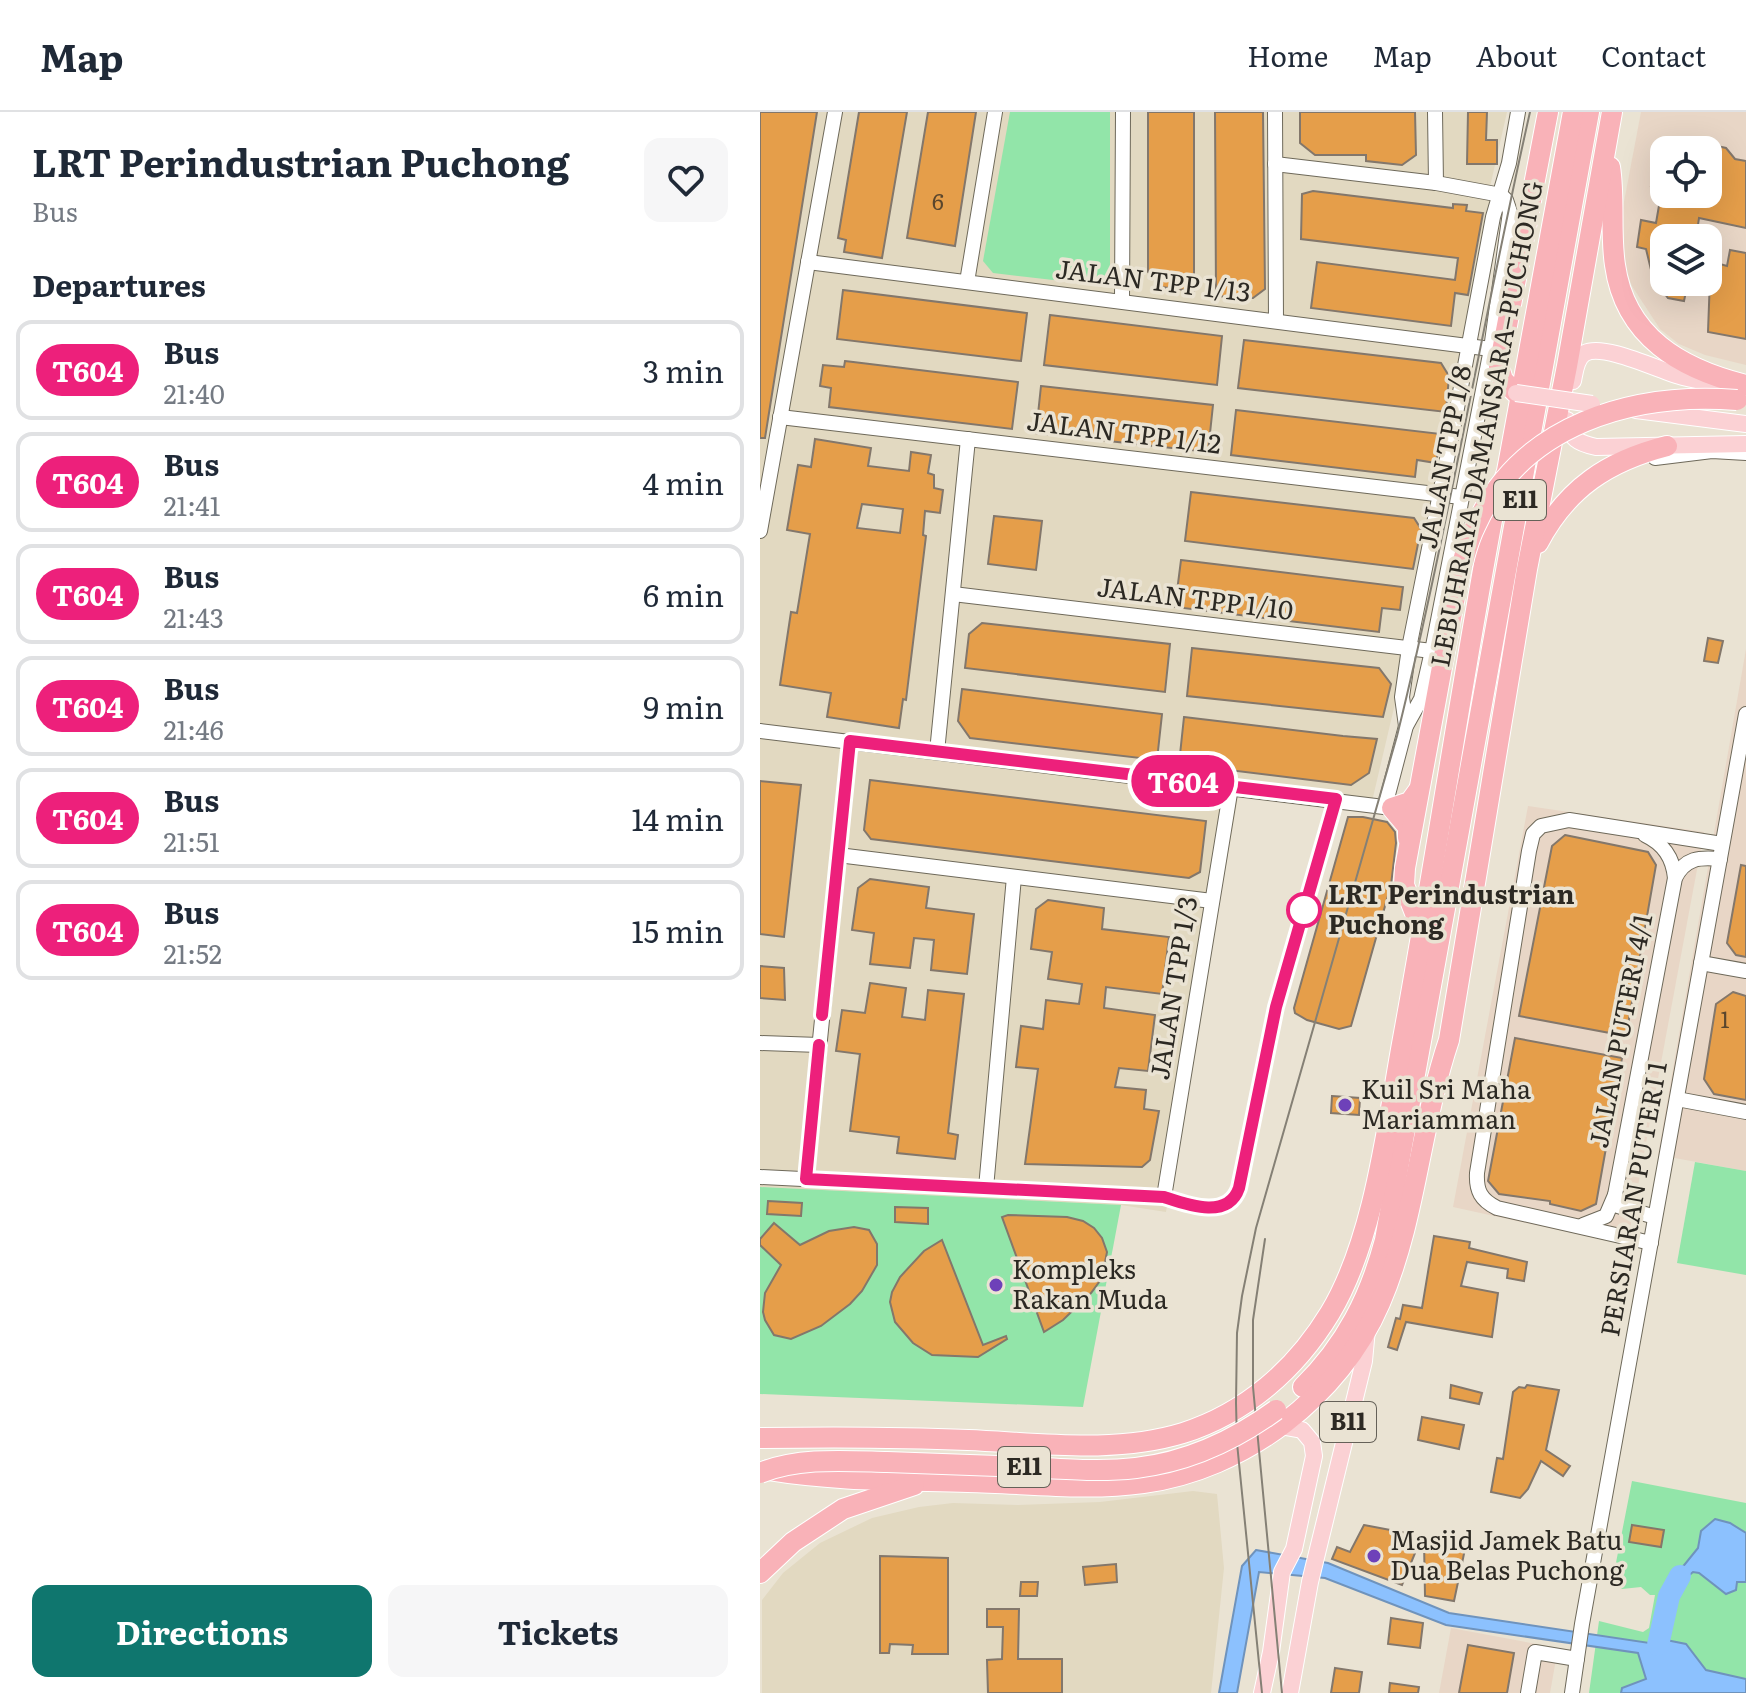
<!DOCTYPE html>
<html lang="en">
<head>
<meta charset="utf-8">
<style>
	:root { --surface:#fff; --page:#f6f6f7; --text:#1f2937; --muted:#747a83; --line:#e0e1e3; --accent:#0f766e }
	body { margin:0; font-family:Literata,serif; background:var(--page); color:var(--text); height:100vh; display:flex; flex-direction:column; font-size:30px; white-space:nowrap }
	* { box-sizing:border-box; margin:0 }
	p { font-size:26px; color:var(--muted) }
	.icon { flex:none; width:44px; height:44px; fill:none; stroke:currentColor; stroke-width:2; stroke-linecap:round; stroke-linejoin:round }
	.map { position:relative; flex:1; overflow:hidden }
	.side { display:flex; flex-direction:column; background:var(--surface); width:760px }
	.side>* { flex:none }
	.badge { padding:0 16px; border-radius:26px; font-size:28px; line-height:52px }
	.tools { position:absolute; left:890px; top:24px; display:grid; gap:16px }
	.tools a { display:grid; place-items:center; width:72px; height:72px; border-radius:16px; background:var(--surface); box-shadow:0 8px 32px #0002; font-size:40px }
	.map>.badge { position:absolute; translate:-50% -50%; box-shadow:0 0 0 4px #fff }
	h2 { padding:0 32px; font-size:30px; line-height:72px }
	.round { display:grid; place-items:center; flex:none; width:84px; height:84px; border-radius:16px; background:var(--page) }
	.head { display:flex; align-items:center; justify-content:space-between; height:136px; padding:0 32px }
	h1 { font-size:38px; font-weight:700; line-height:60px }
	.cta { display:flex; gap:16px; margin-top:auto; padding:16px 32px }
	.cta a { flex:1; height:92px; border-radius:16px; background:var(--accent); color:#fff; font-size:32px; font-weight:700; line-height:92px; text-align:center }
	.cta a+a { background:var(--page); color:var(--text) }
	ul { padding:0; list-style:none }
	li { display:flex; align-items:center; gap:24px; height:100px; margin:0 16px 12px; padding:0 16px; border:4px solid var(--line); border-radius:16px }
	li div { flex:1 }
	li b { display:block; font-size:30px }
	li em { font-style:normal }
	li .badge { min-width:88px; font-weight:700; text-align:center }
	header { display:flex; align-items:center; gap:48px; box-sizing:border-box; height:112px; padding:0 40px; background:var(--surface); border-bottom:2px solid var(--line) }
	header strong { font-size:38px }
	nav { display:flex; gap:44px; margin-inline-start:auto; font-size:28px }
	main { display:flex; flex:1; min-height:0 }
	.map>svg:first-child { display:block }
</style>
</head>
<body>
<header>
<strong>Map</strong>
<nav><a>Home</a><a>Map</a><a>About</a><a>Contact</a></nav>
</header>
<main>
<section class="side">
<div class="head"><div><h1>LRT Perindustrian Puchong</h1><p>Bus</p></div><a class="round"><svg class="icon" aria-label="heart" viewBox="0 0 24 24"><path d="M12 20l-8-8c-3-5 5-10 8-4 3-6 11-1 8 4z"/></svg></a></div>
<h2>Departures</h2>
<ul>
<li><span class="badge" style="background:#ed207b;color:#fff">T604</span><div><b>Bus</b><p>21:40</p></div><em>3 min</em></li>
<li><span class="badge" style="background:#ed207b;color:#fff">T604</span><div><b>Bus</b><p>21:41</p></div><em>4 min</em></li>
<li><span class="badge" style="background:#ed207b;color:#fff">T604</span><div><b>Bus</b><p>21:43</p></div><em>6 min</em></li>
<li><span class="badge" style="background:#ed207b;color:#fff">T604</span><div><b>Bus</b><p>21:46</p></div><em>9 min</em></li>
<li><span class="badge" style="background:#ed207b;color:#fff">T604</span><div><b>Bus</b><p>21:51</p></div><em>14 min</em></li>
<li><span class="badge" style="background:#ed207b;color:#fff">T604</span><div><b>Bus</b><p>21:52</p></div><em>15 min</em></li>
</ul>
<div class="cta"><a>Directions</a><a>Tickets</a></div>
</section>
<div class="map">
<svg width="986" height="1581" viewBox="0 0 986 1581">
	<rect width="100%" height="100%" fill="#eae3d3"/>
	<g fill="#e8d6c6" fill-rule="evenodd">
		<path d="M881,0H986V253L945,243L919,232L900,217L872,174L865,156L860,111ZM904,38H948V82H904ZM904,126H948V170H904Z"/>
		<polygon points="986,537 986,1059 898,1043"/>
		<polygon points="768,694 944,720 867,1133 693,1095"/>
		<polygon points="691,1516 798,1536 790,1581 679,1581"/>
	</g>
	<g fill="#e2d9c1">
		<polygon points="0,0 747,0 730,75 739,96 683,387 610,698 478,685 406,1100 361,1093 0,1075"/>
		<polygon points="433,1379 457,1382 464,1456 451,1581 2,1581 2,1488 23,1461 60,1431 112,1406 159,1395 193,1391 258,1393 340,1390"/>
	</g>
	<g fill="#92e5a9">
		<polygon points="250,0 350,0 350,165 337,173 233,161 223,149"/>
		<polygon points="935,1050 986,1059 986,1163 917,1151"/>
		<polygon points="0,1075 361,1093 323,1295 0,1282"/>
		<polygon points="872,1369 986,1391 986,1581 829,1581 839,1509 883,1520 889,1516 895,1483 890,1483 881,1475 862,1477 852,1471"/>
	</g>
	<g fill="#8cc1fe" stroke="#6f93bc" stroke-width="2">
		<polygon points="955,1407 970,1411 986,1421 986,1470 977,1470 976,1478 966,1482 939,1461 933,1460 920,1471 911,1490 903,1488 908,1473 938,1436 941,1419"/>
		<polygon points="496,1438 568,1451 689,1501 889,1531 900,1505 909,1507 906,1528 926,1532 946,1558 986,1567 986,1581 861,1581 862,1576 886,1567 878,1541 686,1513 565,1466 499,1460 477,1581 459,1581 482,1454"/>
	</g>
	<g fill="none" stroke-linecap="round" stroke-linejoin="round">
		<polyline stroke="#8cc1fe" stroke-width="22" points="898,1533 909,1484 920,1464"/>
	</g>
	<g fill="#e59e4a" stroke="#83776b" stroke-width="2" fill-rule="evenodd">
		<polygon points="0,0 57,0 5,326 0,326"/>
		<polygon points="99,0 147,0 122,146 84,140 86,128 78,126"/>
		<polygon points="168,0 216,0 195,134 147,126"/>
		<polygon points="388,0 434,0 434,179 401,175 388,160"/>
		<polygon points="455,0 503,0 505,177 493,186 456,184"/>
		<polygon points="540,0 655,0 656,43 642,53 606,49 606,43 555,43 540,31"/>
		<polygon points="708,0 727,0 726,28 737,28 737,52 707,52"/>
		<polygon points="948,32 966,36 975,47 986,49 986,116 939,106 936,126 904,126 904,170 928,170 924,189 908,186 893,166 886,137 877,135 881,108 896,111 901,82 948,82"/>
		<polygon points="904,43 904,77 891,74 894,60"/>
		<polygon points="553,79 693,96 693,92 707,93 706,99 723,101 708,183 695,181 691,214 551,196 557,150 695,168 698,146 541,127 542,82"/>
		<polygon points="970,138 986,141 986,227 948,220 950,166 957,168 960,152 967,154"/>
		<polygon points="83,178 267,201 261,249 77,227"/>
		<polygon points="290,203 462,224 457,273 284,253"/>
		<polygon points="484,228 681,251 689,264 686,300 478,276"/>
		<polygon points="85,249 258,270 252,317 69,295 71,276 60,274 63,253 84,255"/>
		<polygon points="281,274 453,293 448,340 276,321"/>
		<polygon points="476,298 681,322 676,351 657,348 655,365 471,343"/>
		<path d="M55,327L111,336L108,354L149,359L151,340L171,343L168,361L174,363V376L183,378L180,401L165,399L163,423L166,424L146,588L143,587L139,616L67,605L71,581L20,573L31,500L37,501L50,422L27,418L38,353L51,355ZM102,392L143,397L140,421L97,416Z"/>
		<polygon points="431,380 654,406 661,417 653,457 425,429"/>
		<polygon points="234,404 282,409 276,458 228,452"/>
		<polygon points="421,448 643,475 640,498 622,496 619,520 415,495"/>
		<polygon points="222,511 410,532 405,580 205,556 209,522"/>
		<polygon points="948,526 963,529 958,551 944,549"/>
		<polygon points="432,536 619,556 631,572 623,605 427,584"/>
		<polygon points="202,577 402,602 397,648 210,626 198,609"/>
		<polygon points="424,605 583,624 617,627 609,661 591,673 419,652"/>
		<polygon points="110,668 446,709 440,760 429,766 111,727 104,718"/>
		<polygon points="0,669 41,673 24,825 0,822"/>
		<polygon points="588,705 603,705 627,710 635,720 636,731 631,773 591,914 579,917 547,908 535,901 534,896"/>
		<polygon points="805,723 888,740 896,753 866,924 759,904 792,734"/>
		<polygon points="981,753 986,754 986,845 976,843 967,831"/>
		<polygon points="110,767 169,775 166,796 214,802 207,862 171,858 174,828 154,826 150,856 110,852 114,821 92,818 98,776"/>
		<polygon points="288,788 344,796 342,817 409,825 402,882 346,875 344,896 395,903 388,959 359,956 355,975 386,978 384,997 399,999 390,1048 382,1055 265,1052 278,957 256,955 261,914 283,917 286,888 319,892 322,872 288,867 292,840 271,837 276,797"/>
		<polygon points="0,854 24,856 25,888 0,886"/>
		<polygon points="110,871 146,876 142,905 165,908 168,878 204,882 188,1021 198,1023 195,1047 137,1041 139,1025 90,1019 100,942 76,939 82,898 105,901"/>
		<polygon points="973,880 986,884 986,988 954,982 944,967 956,892"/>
		<polygon points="755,926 862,946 836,1092 821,1099 790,1092 790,1089 739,1082 728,1069"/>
		<polygon points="572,984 600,986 599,1003 571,1001"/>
		<polygon points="8,1089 42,1091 41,1104 7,1102"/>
		<polygon points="135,1095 168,1096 168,1112 135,1110"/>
		<polygon points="248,1103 307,1105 323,1109 334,1116 342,1126 347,1140 342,1166 331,1181 303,1208 284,1220 242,1105"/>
		<polygon points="14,1111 40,1133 69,1119 94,1115 109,1118 117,1132 117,1153 102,1179 90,1192 61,1214 31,1227 14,1223 5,1208 3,1200 5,1181 21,1153 0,1133 0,1127"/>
		<polygon points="674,1124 710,1130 709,1136 767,1150 764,1169 747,1166 748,1157 707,1150 701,1174 738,1181 732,1225 646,1210 637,1238 628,1235 636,1206 640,1207 643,1193 662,1196"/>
		<polygon points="182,1128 223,1233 246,1224 247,1227 218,1245 172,1243 153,1231 135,1210 130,1190 132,1180 140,1165 164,1139"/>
		<polygon points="691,1273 722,1281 719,1292 690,1286"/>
		<polygon points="767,1273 799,1278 786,1338 810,1354 803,1364 781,1349 768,1377 760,1386 731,1380 737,1346 743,1347 753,1280 759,1275 765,1276"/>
		<polygon points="662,1305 704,1313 699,1337 658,1328"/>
		<polygon points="604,1413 662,1424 642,1473 572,1447 577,1435 590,1440"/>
		<polygon points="872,1413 904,1418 901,1435 869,1430"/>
		<polygon points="664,1429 705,1437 694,1489 665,1484"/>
		<polygon points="120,1444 188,1446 188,1542 152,1542 153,1533 130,1532 129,1541 120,1541"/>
		<polygon points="356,1452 357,1470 325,1473 323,1455"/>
		<polygon points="261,1470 278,1470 277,1484 260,1484"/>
		<polygon points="227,1497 259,1497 258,1547 302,1547 302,1581 228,1581 227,1548 242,1547 243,1515 227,1515"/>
		<polygon points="631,1506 663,1511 660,1536 628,1532"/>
		<polygon points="708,1533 754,1541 747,1581 699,1581"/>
		<polygon points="575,1556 602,1560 599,1581 571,1581"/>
		<polygon points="630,1571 659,1575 658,1581 629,1581"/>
	</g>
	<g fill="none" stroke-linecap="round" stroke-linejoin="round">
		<defs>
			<g id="minor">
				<polyline points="515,0 516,209"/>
				<polyline points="675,0 676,71"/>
				<polyline points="515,52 676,71 741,83 746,88 750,100 731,237 672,539 661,587 646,614 625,694"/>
				<polyline points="48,150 731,237"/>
				<polyline points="207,170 235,0"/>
				<polyline points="362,189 363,0"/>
				<polyline points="20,305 701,385"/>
				<polyline points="895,346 952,339 986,341"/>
				<polyline points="0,419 75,0"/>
				<polyline points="193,482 672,539"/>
				<polyline points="646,614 642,585 649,536 694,312 733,105 749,51 758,0"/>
				<polyline points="0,619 632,696"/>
				<polyline points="177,640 208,327"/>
				<path d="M885,723C904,732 913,746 915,766"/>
				<polyline points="78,743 452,789"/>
				<polyline points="941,851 986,859"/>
				<polyline points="0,931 59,933"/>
				<polyline points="917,987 986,1000"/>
				<polyline points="0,1065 404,1085 471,675"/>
				<polyline points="46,1067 90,629"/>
				<polyline points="226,1076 254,765"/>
				<path d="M895,1105L858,1094L855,1083L915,766C925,746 939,745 960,747"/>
				<polyline points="823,1113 846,1104 855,1083"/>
				<path d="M891,1131L737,1096C721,1088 716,1079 717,1061L769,739L773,722L781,714L809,708L962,732"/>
				<polyline points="768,1581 775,1540 817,1547"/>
				<polyline points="812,1581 822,1512 986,602"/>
			</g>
			<g id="major">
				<path d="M813,269C815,259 816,246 825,241C845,231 902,260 923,265C936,268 949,271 961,273"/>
				<polyline points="876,298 986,312"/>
				<path d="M807,308C810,327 818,331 836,335L986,332"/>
				<polyline points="502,1581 511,1540 522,1460 534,1437 554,1344 552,1330 542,1318 520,1314"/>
				<polyline points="530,1581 550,1470 604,1249 607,1217"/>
			</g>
			<g id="highway">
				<path d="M850,55C855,87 850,121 855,153C865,225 921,257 986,273"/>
				<polyline points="756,281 743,268 739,255 788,0"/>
				<path d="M778,431C807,376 848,349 907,334"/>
				<polyline points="648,726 648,715 632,696 650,690 658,679"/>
				<polyline points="662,819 644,773 645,756 696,479"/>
				<path d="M543,1275C586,1233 610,1185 625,1128L829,0"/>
				<path d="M0,1326C70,1325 139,1325 208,1328C279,1331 354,1342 423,1321C486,1301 536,1257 570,1201C614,1128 627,1015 642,932C674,758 700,582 732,408L747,359L813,0"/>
				<path d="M8,1358C73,1369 141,1368 208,1370C265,1371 326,1379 383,1371C484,1358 580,1284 620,1191C656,1108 660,1014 689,928L767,457L807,254L852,0"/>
				<polyline points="0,1461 33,1430 83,1397 154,1373"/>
			</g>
		</defs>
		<use href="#minor" stroke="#6e695a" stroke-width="16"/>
		<use href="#major" stroke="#fff" stroke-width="18"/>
		<use href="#highway" stroke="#fff" stroke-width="22"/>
		<use href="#minor" stroke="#fff" stroke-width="14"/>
		<use href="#major" stroke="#fbd1d4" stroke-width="16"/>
		<use href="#highway" stroke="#f9b2b8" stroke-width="20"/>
		<g stroke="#858075" stroke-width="2">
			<polyline points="505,1127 493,1208 493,1275 522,1581"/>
			<path d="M502,1581L477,1331L476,1291L477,1221L482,1184L496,1116L637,624C688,418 723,207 770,0"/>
		</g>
		<defs>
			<polyline id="major-bridge" points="756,281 832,292"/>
			<g id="highway-bridge">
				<path d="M696,479C701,458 705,435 715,415C761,312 872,280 977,288"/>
				<path d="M0,1361C39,1345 86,1349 127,1350C173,1352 220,1353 267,1355C302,1357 341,1360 376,1356C427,1350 475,1328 516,1298"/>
			</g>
		</defs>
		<use href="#major-bridge" stroke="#fff" stroke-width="18" stroke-linecap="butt"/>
		<use href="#highway-bridge" stroke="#fff" stroke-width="22" stroke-linecap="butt"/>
		<use href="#major-bridge" stroke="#fbd1d4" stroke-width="16"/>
		<use href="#highway-bridge" stroke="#f9b2b8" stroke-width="20"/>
	</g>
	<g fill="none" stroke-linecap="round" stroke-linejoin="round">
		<defs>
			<path id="line" d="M59,933L46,1067L404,1085C428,1093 468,1108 479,1076L516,895L576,687L90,629L62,903"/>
		</defs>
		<use href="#line" stroke="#fff" stroke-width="18"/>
		<use href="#line" stroke="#ed207b" stroke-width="12"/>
	</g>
	<circle fill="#fff" stroke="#ed207b" stroke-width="4" cx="544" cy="798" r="16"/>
	<g fill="#6e41b9" stroke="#eae3d3" stroke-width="3">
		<circle cx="585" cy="993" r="8"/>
		<circle cx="236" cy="1173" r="8"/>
		<circle cx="614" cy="1444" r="8"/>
	</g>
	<g text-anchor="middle" stroke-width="7" stroke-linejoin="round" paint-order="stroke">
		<g font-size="22" fill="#5a462d">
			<text x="178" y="98">6</text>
			<text x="965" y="916">1</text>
		</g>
		<g fill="#eae3d3" stroke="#656158" stroke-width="2">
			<rect x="734" y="368" width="52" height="40" rx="6"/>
			<rect x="560" y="1290" width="56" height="40" rx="6"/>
			<rect x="238" y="1335" width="52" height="40" rx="6"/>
		</g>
		<g font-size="24" font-weight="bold" fill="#2c2923">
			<text x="760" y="396">E11</text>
			<text x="588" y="1318">B11</text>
			<text x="264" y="1363">E11</text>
		</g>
		<g font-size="26" fill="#2c2923" stroke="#eae3d3">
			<text transform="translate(393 169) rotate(7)" y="9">JALAN TPP 1/13</text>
			<text transform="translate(727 312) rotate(-79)" y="9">LEBUHRAYA DAMANSARA–PUCHONG</text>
			<text transform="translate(364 321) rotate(7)" y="9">JALAN TPP 1/12</text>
			<text transform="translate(685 345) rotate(-79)" y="9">JALAN TPP 1/8</text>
			<text transform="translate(435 487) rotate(7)" y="9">JALAN TPP 1/10</text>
			<text transform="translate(414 876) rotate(-81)" y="9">JALAN TPP 1/3</text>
			<text transform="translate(861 919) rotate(-79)" y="9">JALAN PUTERI 4/1</text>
			<text transform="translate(874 1087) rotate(-80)" y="9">PERSIARAN PUTERI 1</text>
		</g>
		<g font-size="26" font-weight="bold" fill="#2c2923" stroke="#eae3d3" text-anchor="start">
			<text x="568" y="792">LRT Perindustrian<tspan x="568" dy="30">Puchong</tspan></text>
		</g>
		<g font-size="26" fill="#2c2923" stroke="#eae3d3" text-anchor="start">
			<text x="601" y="987">Kuil Sri Maha<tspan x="601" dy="30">Mariamman</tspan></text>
			<text x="252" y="1167">Kompleks<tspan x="252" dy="30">Rakan Muda</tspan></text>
			<text x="630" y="1438">Masjid Jamek Batu<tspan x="630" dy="30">Dua Belas Puchong</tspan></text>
		</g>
	</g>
</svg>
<div class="tools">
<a><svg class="icon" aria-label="locate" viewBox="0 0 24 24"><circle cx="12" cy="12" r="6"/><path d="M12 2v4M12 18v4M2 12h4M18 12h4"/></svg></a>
<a><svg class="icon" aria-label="layers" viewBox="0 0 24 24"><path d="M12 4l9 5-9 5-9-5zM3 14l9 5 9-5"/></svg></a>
</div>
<b class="badge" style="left:423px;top:669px;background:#ed207b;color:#fff">T604</b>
</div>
</main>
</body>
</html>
